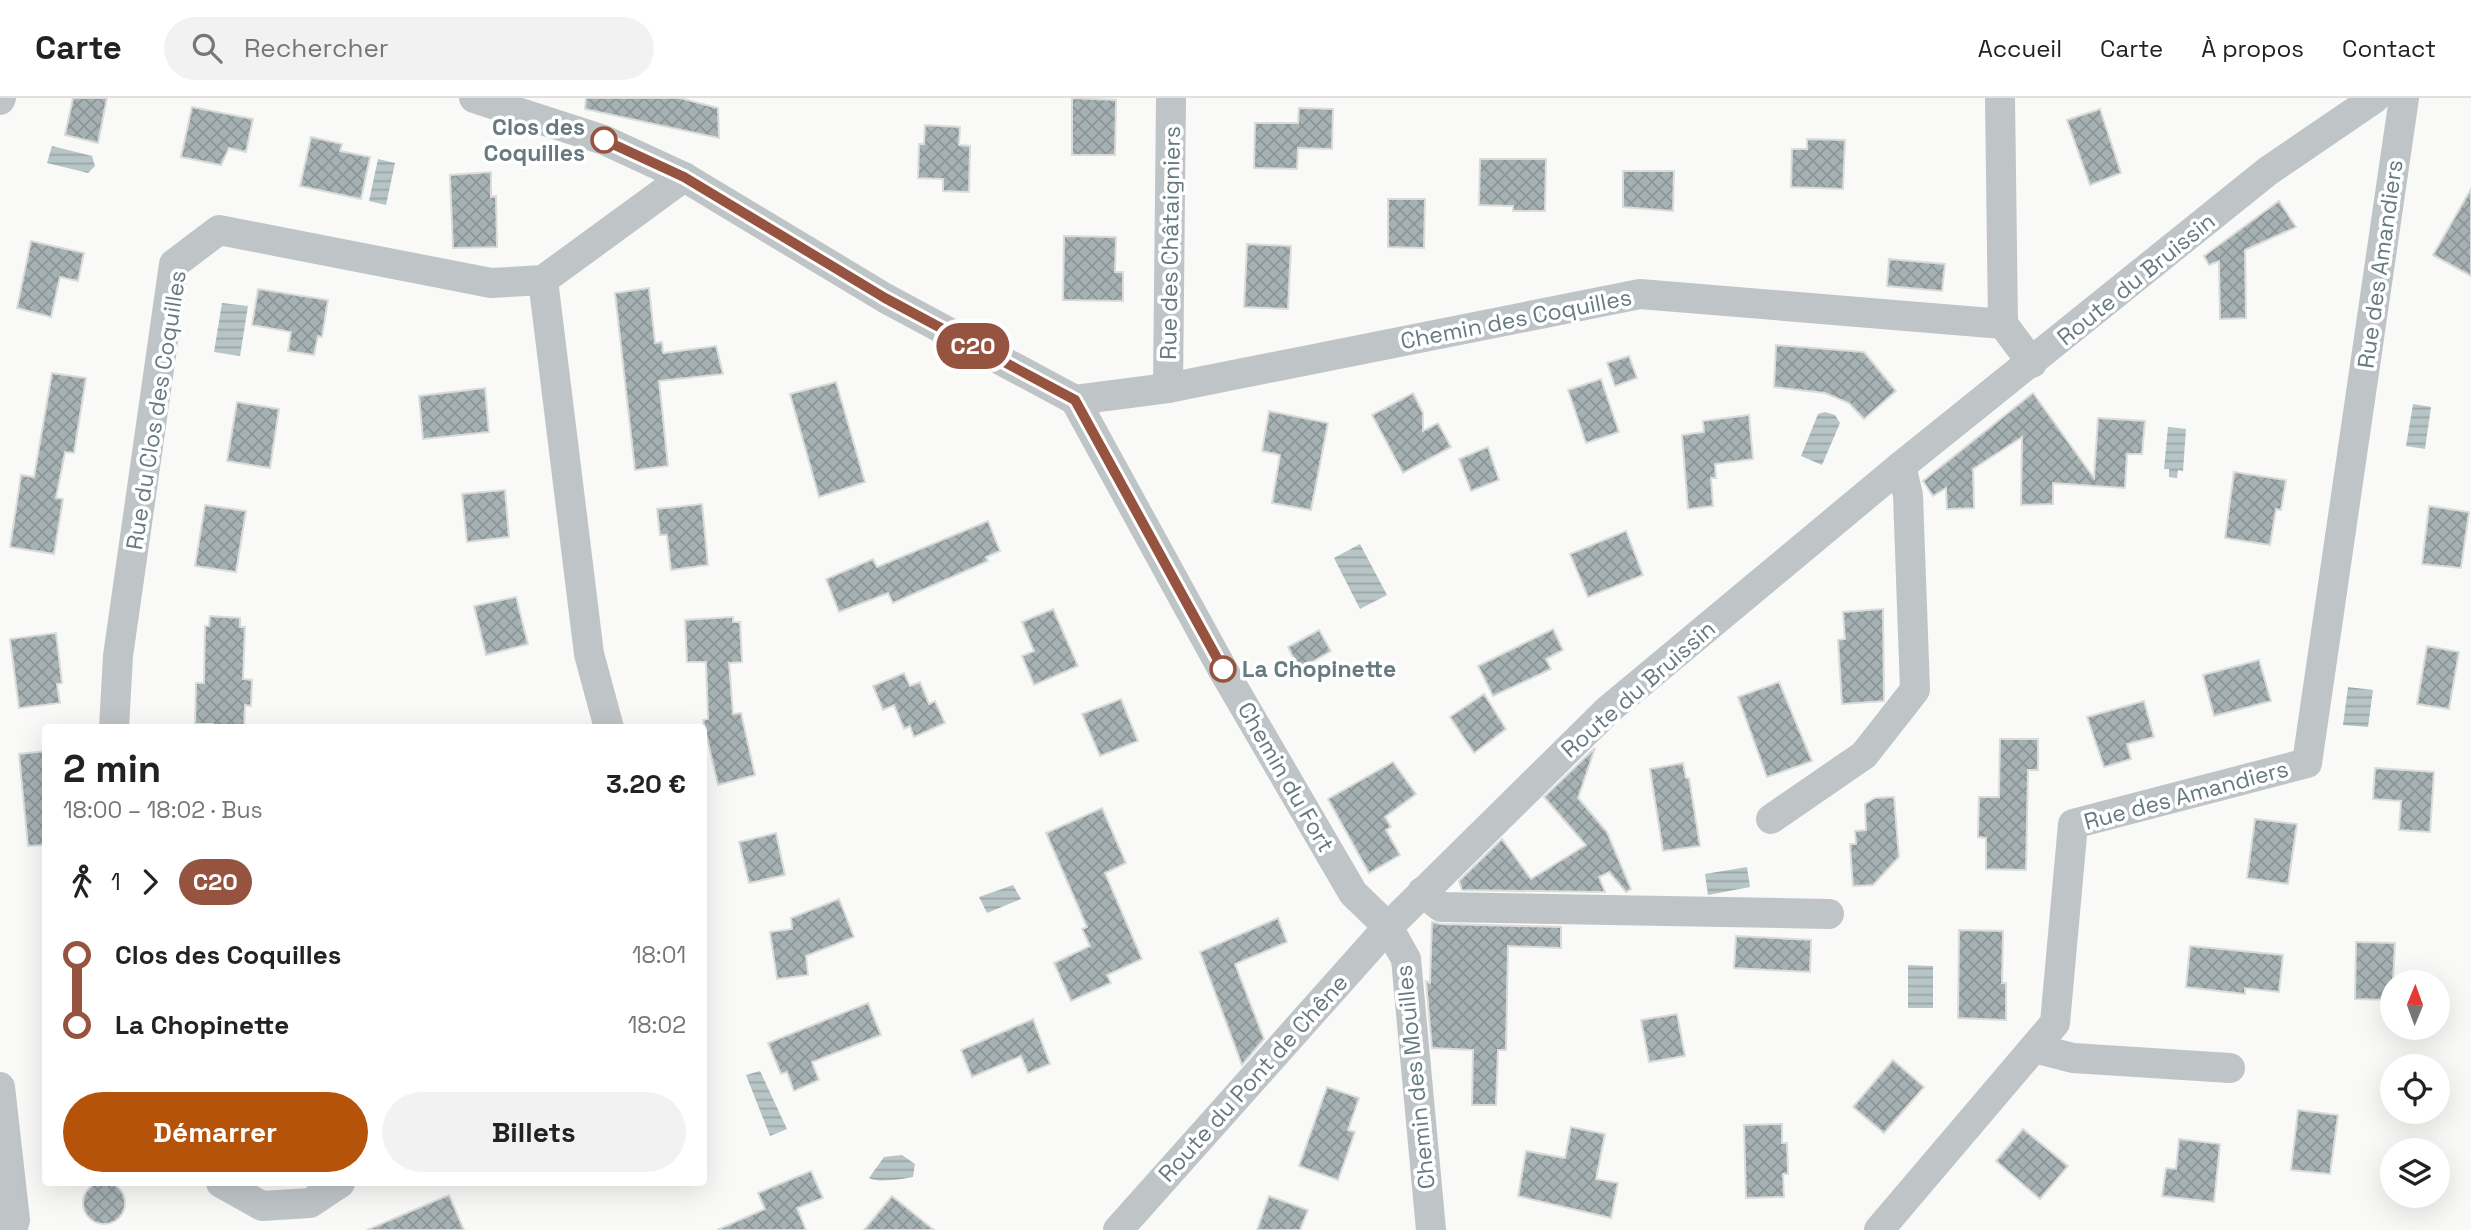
<!DOCTYPE html>
<html lang="fr">
<head>
<meta charset="utf-8">
<style>
	:root { --surface:#fff; --page:#f2f2f2; --text:#222; --muted:#767676; --line:#e0e0e0; --accent:#b45309 }
	body { margin:0; font-family:"Space Grotesk",sans-serif; background:var(--page); color:var(--text); height:100vh; display:flex; flex-direction:column; font-size:26px; white-space:nowrap }
	* { box-sizing:border-box; margin:0 }
	p { font-size:23px; color:var(--muted) }
	.icon { flex:none; width:38px; height:38px; fill:none; stroke:currentColor; stroke-width:2; stroke-linecap:round; stroke-linejoin:round }
	.map { position:relative; flex:1; overflow:hidden }
	.drawer { position:absolute; left:42px; top:626px; width:665px; height:462px; display:flex; flex-direction:column; background:var(--surface); border-radius:7px; box-shadow:0 7px 28px #0002 }
	.drawer>* { flex:none }
	.badge { padding:0 14px; border-radius:23px; font-size:24px; line-height:46px }
	.needle { width:46px; rotate:1deg }
	.fabs { position:absolute; left:2380px; top:872px; display:grid; gap:14px }
	.fabs a { display:grid; place-items:center; width:70px; height:70px; border-radius:50%; background:var(--surface); box-shadow:0 7px 28px #0002; font-size:35px }
	.map>.badge { position:absolute; translate:-50% -50%; box-shadow:0 0 0 4px #fff }
	.legs { display:flex; align-items:center; gap:10px; height:77px; padding:0 21px; font-size:23px }
	.legs p { margin-inline-start:auto }
	.overview { display:flex; align-items:center; justify-content:space-between; height:119px; padding:0 21px }
	h1 { font-size:38px; font-weight:700; line-height:52px }
	.cta { display:flex; gap:14px; margin-top:auto; padding:14px 21px }
	.cta a { flex:1; height:80px; border-radius:42px; background:var(--accent); color:#fff; font-size:28px; font-weight:700; line-height:80px; text-align:center }
	.cta a+a { background:var(--page); color:var(--text) }
	ul { padding:0 21px; list-style:none }
	li { display:flex; align-items:center; gap:24px; height:70px; font-size:26px }
	li i { display:grid; place-items:center; width:10px; height:100%; margin:0 9px; background:currentColor }
	li i::after { content:''; width:18px; height:18px; margin:-9px; border:5px solid; border-radius:50%; background:var(--surface) }
	li p { margin-inline-start:auto }
	li:first-child i { background:linear-gradient(#0000 50%,currentColor 0) }
	li:last-child i { background:linear-gradient(currentColor 50%,#0000 0) }
	header { display:flex; align-items:center; gap:42px; box-sizing:border-box; height:98px; padding:0 35px; background:var(--surface); border-bottom:2px solid var(--line) }
	header strong { font-size:33px }
	nav { display:flex; gap:38px; margin-inline-start:auto; font-size:24px }
	.search { width:490px; height:63px; background:var(--page); display:flex; align-items:center; gap:18px; box-sizing:border-box; padding:0 24px; border-radius:38px; color:var(--muted); font-size:26px }
	.map>svg:first-child { display:block }
</style>
</head>
<body>
<header>
<strong>Carte</strong>
<div class="search"><svg class="icon" aria-label="search" viewBox="0 0 24 24"><circle cx="10" cy="10" r="6"/><path d="M15 15l6 6"/></svg>Rechercher</div>
<nav><a>Accueil</a><a>Carte</a><a>À propos</a><a>Contact</a></nav>
</header>
<div class="map">
<svg width="2471" height="1132" viewBox="0 0 2471 1132">
	<defs>
		<pattern id="water-rules" width="6" height="5" patternUnits="userSpaceOnUse" patternTransform="scale(1.75)"><rect width="6" height="5" fill="#b7c5c6"/><path d="M0 2.5h6" fill="none" stroke="#99a5a6"/></pattern>
		<pattern id="building-cross-hatch" width="8" height="8" patternUnits="userSpaceOnUse" patternTransform="scale(1.75)"><rect width="8" height="8" fill="#a6b1b4"/><path d="M0 0l8 8M0 8l8-8" fill="none" stroke="#8b9598"/></pattern>
	</defs>
	<rect width="100%" height="100%" fill="#f9f9f8"/>
	<g fill="url(#water-rules)">
		<polygon points="52,48 92,58 95,68 88,75 47,65"/>
		<polygon points="378,61 395,65 386,107 369,103"/>
		<polygon points="222,205 248,208 240,258 214,254"/>
		<polygon points="2413,306 2431,309 2425,351 2406,348"/>
		<polygon points="1825,314 1835,317 1840,325 1822,367 1801,358 1818,316"/>
		<polygon points="2168,329 2186,331 2183,373 2178,372 2177,380 2169,379 2169,371 2164,371"/>
		<polygon points="1360,446 1387,497 1360,511 1334,460"/>
		<polygon points="2348,589 2373,592 2368,629 2343,627"/>
		<polygon points="1747,769 1750,789 1708,797 1705,776"/>
		<polygon points="1013,787 1021,801 987,815 979,799"/>
		<polygon points="1908,867 1933,868 1933,910 1908,910"/>
		<polygon points="760,973 787,1031 770,1038 746,977"/>
		<path d="M902,1057L915,1066L913,1079C903,1081 876,1085 869,1080L884,1059Z"/>
	</g>
	<g fill="url(#building-cross-hatch)" stroke="#dbdbda" stroke-width="2">
		<polygon points="73,0 107,0 98,45 65,37"/>
		<polygon points="586,0 680,0 718,10 719,40 585,11"/>
		<polygon points="1072,0 1116,2 1115,57 1072,57"/>
		<polygon points="192,9 253,21 246,54 229,50 221,67 181,59"/>
		<polygon points="1299,10 1333,11 1332,51 1298,50 1297,71 1254,70 1255,25 1298,25"/>
		<polygon points="2100,11 2121,75 2090,87 2067,22"/>
		<polygon points="925,27 960,29 959,47 970,48 969,94 943,93 943,81 918,80 919,46 924,46"/>
		<polygon points="311,39 342,46 340,53 370,59 361,101 300,88"/>
		<polygon points="1807,41 1845,42 1843,91 1791,89 1792,51 1807,51"/>
		<polygon points="1480,61 1546,61 1545,113 1513,113 1513,108 1479,107"/>
		<polygon points="1623,73 1674,73 1673,113 1623,109"/>
		<polygon points="491,74 491,99 496,98 497,149 453,150 450,77"/>
		<polygon points="2471,91 2471,178 2433,157"/>
		<polygon points="1388,101 1425,101 1424,150 1388,149"/>
		<polygon points="2279,103 2296,129 2245,152 2246,220 2220,221 2219,163 2209,167 2204,158"/>
		<polygon points="1064,138 1116,139 1115,174 1123,174 1123,203 1063,202"/>
		<polygon points="31,143 84,155 78,183 60,179 51,219 17,210"/>
		<polygon points="1247,146 1291,148 1288,211 1244,209"/>
		<polygon points="1889,161 1945,166 1942,193 1887,188"/>
		<polygon points="649,190 655,245 662,244 663,255 716,248 723,276 659,283 668,368 635,372 615,195"/>
		<polygon points="258,191 328,202 322,239 318,238 314,257 288,253 291,234 252,227"/>
		<polygon points="1776,247 1864,254 1896,293 1864,321 1849,305 1825,295 1774,289"/>
		<polygon points="1629,258 1637,280 1615,288 1607,265"/>
		<polygon points="52,275 86,280 74,355 65,354 56,400 63,401 54,456 10,449 21,377 34,379"/>
		<polygon points="1601,281 1619,334 1586,345 1568,292"/>
		<polygon points="836,284 865,384 819,399 790,296"/>
		<polygon points="485,290 489,334 423,341 419,298"/>
		<polygon points="1413,295 1423,315 1423,333 1438,325 1451,349 1403,375 1372,317"/>
		<polygon points="2033,295 2094,380 2098,320 2145,323 2142,356 2127,356 2125,390 2053,385 2053,406 2021,407 2022,339 1973,371 1974,410 1947,411 1946,390 1933,398 1923,383"/>
		<polygon points="237,304 279,311 270,370 227,363"/>
		<polygon points="1269,313 1328,325 1311,412 1272,405 1280,357 1262,353"/>
		<polygon points="1749,317 1753,361 1715,366 1716,380 1711,380 1713,408 1688,411 1682,337 1704,334 1703,323"/>
		<polygon points="1488,349 1499,382 1471,393 1459,361"/>
		<polygon points="2234,374 2286,382 2281,412 2276,411 2270,447 2225,440"/>
		<polygon points="505,392 509,439 467,444 462,396"/>
		<polygon points="702,406 708,467 671,472 667,437 660,437 657,411"/>
		<polygon points="205,407 246,413 236,474 195,468"/>
		<polygon points="2429,408 2469,414 2461,470 2422,466"/>
		<polygon points="988,423 1000,453 986,459 988,463 893,505 888,495 839,514 826,481 873,461 877,469"/>
		<polygon points="1626,433 1643,477 1588,499 1570,456"/>
		<polygon points="516,499 528,546 486,557 474,508"/>
		<polygon points="1053,511 1078,568 1034,587 1022,558 1034,553 1022,524"/>
		<polygon points="1883,511 1884,603 1842,606 1838,542 1845,541 1843,514"/>
		<polygon points="210,518 240,520 240,529 245,529 243,581 252,582 251,608 245,607 244,630 213,630 213,626 195,626 196,585 204,585 205,528 209,528"/>
		<polygon points="733,519 733,524 740,524 742,564 729,565 733,616 741,615 755,677 718,687 703,622 708,621 706,564 687,564 685,522"/>
		<polygon points="1553,531 1563,552 1546,561 1551,571 1493,598 1478,568"/>
		<polygon points="1319,532 1331,553 1299,571 1288,549"/>
		<polygon points="56,535 62,585 57,586 60,605 19,610 10,541"/>
		<polygon points="2427,548 2459,554 2449,611 2417,606"/>
		<polygon points="2259,562 2271,603 2214,618 2203,577"/>
		<polygon points="904,575 910,588 920,584 929,606 935,603 945,625 914,639 910,628 904,631 894,607 883,612 873,588"/>
		<polygon points="1779,584 1812,663 1767,679 1738,599"/>
		<polygon points="1484,596 1506,631 1474,655 1450,619"/>
		<polygon points="1121,601 1138,643 1100,658 1082,616"/>
		<polygon points="2144,603 2154,639 2127,646 2131,661 2104,669 2087,619"/>
		<polygon points="2000,641 2038,641 2038,672 2028,672 2026,772 1986,771 1986,740 1978,739 1979,699 1999,699"/>
		<polygon points="1595,650 1578,700 1607,734 1631,791 1626,794 1609,774 1599,779 1605,794 1462,792 1459,783 1502,741 1531,781 1586,747 1544,699"/>
		<polygon points="46,653 46,747 28,748 19,656"/>
		<polygon points="1393,664 1416,696 1385,719 1391,729 1386,732 1400,757 1369,775 1328,701"/>
		<polygon points="1683,665 1686,680 1689,680 1700,748 1663,753 1650,671"/>
		<polygon points="2375,670 2434,674 2430,734 2399,732 2401,703 2373,701"/>
		<polygon points="1894,699 1899,759 1873,787 1853,788 1850,746 1856,746 1855,733 1866,732 1865,706 1875,700"/>
		<polygon points="1102,710 1126,765 1105,775 1142,861 1107,877 1111,885 1071,903 1054,865 1090,848 1082,831 1087,829 1046,735"/>
		<polygon points="2255,721 2297,726 2288,786 2247,780"/>
		<polygon points="776,735 785,777 749,785 739,744"/>
		<polygon points="839,801 854,839 806,858 808,877 777,881 770,834 792,831 791,820"/>
		<polygon points="1278,820 1287,844 1235,866 1264,941 1242,967 1200,854"/>
		<polygon points="1432,824 1441,826 1561,829 1561,850 1508,848 1506,952 1498,952 1496,1007 1472,1007 1473,952 1432,950 1426,883 1430,885"/>
		<polygon points="1959,832 2003,833 2002,885 2006,885 2006,922 1958,920"/>
		<polygon points="1736,838 1811,842 1810,874 1734,870"/>
		<polygon points="2356,844 2395,845 2392,902 2355,901"/>
		<polygon points="2190,848 2283,857 2279,894 2245,890 2245,896 2186,889"/>
		<polygon points="868,905 881,937 812,964 819,982 794,993 787,974 781,976 768,945"/>
		<polygon points="1677,916 1685,958 1649,964 1641,922"/>
		<polygon points="1033,921 1050,966 1028,975 1021,958 972,979 961,952"/>
		<polygon points="1893,962 1924,989 1884,1035 1853,1009"/>
		<polygon points="1327,989 1359,1000 1348,1032 1355,1034 1338,1082 1299,1068"/>
		<polygon points="2298,1012 2338,1017 2330,1076 2291,1072"/>
		<polygon points="1782,1026 1782,1045 1787,1045 1788,1076 1783,1076 1784,1099 1746,1100 1744,1027"/>
		<polygon points="1571,1029 1605,1036 1596,1081 1618,1085 1611,1120 1518,1098 1526,1053 1565,1060"/>
		<polygon points="2023,1031 2068,1068 2040,1101 1996,1063"/>
		<polygon points="2179,1041 2220,1046 2214,1104 2162,1098 2166,1070 2176,1071"/>
		<polygon points="811,1073 823,1100 797,1110 806,1132 717,1132 765,1111 758,1095"/>
		<circle cx="104" cy="1105" r="21"/>
		<polygon points="449,1097 464,1132 367,1132"/>
		<polygon points="892,1098 934,1132 864,1132"/>
		<polygon points="1269,1098 1308,1112 1300,1132 1257,1132"/>
	</g>
	<g fill="none" stroke-linecap="round" stroke-linejoin="round">
		<g stroke="#bfc5c7" stroke-width="30">
			<polyline points="474,0 604,42 684,79 885,200 1075,302 1223,572 1353,795 1388,829 1406,861 1431,1132"/>
			<polyline points="2000,0 2003,226 2032,265"/>
			<polyline points="0,2 1,0"/>
			<polyline points="543,182 589,556 609,630"/>
			<polyline points="1168,290 1171,0"/>
			<polyline points="1075,302 1168,290 1640,196 2003,226"/>
			<polyline points="114,630 118,558 174,166 219,132 491,185 543,182 684,79"/>
			<polyline points="1771,721 1864,657 1915,592 1908,397 1901,368"/>
			<polyline points="1422,794 1441,809 1829,816"/>
			<polyline points="2034,950 2073,960 2230,970"/>
			<polyline points="0,989 15,1122 12,1132"/>
			<polyline points="221,1085 262,1108 310,1105 340,1085"/>
			<polyline points="1118,1132 1388,829 1608,612 1901,368 2268,73 2375,0"/>
			<polyline points="1879,1132 2055,925 2073,726 2307,665 2404,0"/>
		</g>
	</g>
	<g fill="none" stroke-linecap="round" stroke-linejoin="round">
		<defs>
			<polyline id="line-1" points="604,42 684,79 885,200 1075,302 1223,571"/>
		</defs>
		<use href="#line-1" stroke="#fff" stroke-width="16"/>
		<use href="#line-1" stroke="#965340" stroke-width="10"/>
	</g>
	<g fill="#fff" stroke="#965340" stroke-width="3.5">
		<circle cx="604" cy="42" r="12"/>
		<circle cx="1223" cy="571" r="12"/>
	</g>
	<g text-anchor="middle" stroke-width="7" stroke-linejoin="round" paint-order="stroke">
		<g font-size="23" font-weight="bold" fill="#667a80" stroke="#fff" text-anchor="end">
			<text x="585" y="37">Clos des<tspan x="585" dy="26">Coquilles</tspan></text>
			<text x="1242" y="579" text-anchor="start">La Chopinette</text>
		</g>
		<g font-size="23" fill="#667a80" stroke="#fff">
			<text transform="translate(1170 145) rotate(-89)" y="8">Rue des Châtaigniers</text>
			<text transform="translate(2380 166) rotate(-82)" y="8">Rue des Amandiers</text>
			<text transform="translate(2136 181) rotate(-39)" y="8">Route du Bruissin</text>
			<text transform="translate(1516 221) rotate(-11)" y="8">Chemin des Coquilles</text>
			<text transform="translate(156 312) rotate(-81)" y="8">Rue du Clos des Coquilles</text>
			<text transform="translate(1638 591) rotate(-41)" y="8">Route du Bruissin</text>
			<text transform="translate(1286 679) rotate(60)" y="8">Chemin du Fort</text>
			<text transform="translate(2186 697) rotate(-15)" y="8">Rue des Amandiers</text>
			<text transform="translate(1415 979) rotate(-96)" y="8">Chemin des Mouilles</text>
			<text transform="translate(1253 980) rotate(-48)" y="8">Route du Pont de Chêne</text>
		</g>
	</g>
</svg>
<div class="fabs">
<a><svg class="needle" viewBox="-14 -14 28 28"><path d="M0-13l5 13h-10z" fill="#e53935"/><path d="M0 13l5-13h-10z" fill="#767676"/></svg></a>
<a><svg class="icon" aria-label="locate" viewBox="0 0 24 24"><circle cx="12" cy="12" r="6"/><path d="M12 2v4M12 18v4M2 12h4M18 12h4"/></svg></a>
<a><svg class="icon" aria-label="layers" viewBox="0 0 24 24"><path d="M12 4l9 5-9 5-9-5zM3 14l9 5 9-5"/></svg></a>
</div>
<b class="badge" style="left:973px;top:248px;background:#965340;color:#fff">C20</b>
<section class="drawer">
<div class="overview"><div><h1>2 min</h1><p>18:00 – 18:02 · Bus</p></div><b>3.20 €</b></div>
<div class="legs"><svg class="icon" aria-label="walk" viewBox="0 0 24 24"><circle cx="13" cy="4" r="2"/><path d="M13 8l-2 6 4 7M11 14l-3 7M7 12l3-4h3l4 4"/></svg>1<svg class="icon" aria-label="forward" viewBox="0 0 24 24"><path d="M9 5l7 7-7 7"/></svg><b class="badge" style="background:#965340;color:#fff">C20</b></div>
<ul>
<li><i style="color:#965340"></i><b>Clos des Coquilles</b><p>18:01</p></li>
<li><i style="color:#965340"></i><b>La Chopinette</b><p>18:02</p></li>
</ul>
<div class="cta"><a>Démarrer</a><a>Billets</a></div>
</section>
</div>
</body>
</html>
